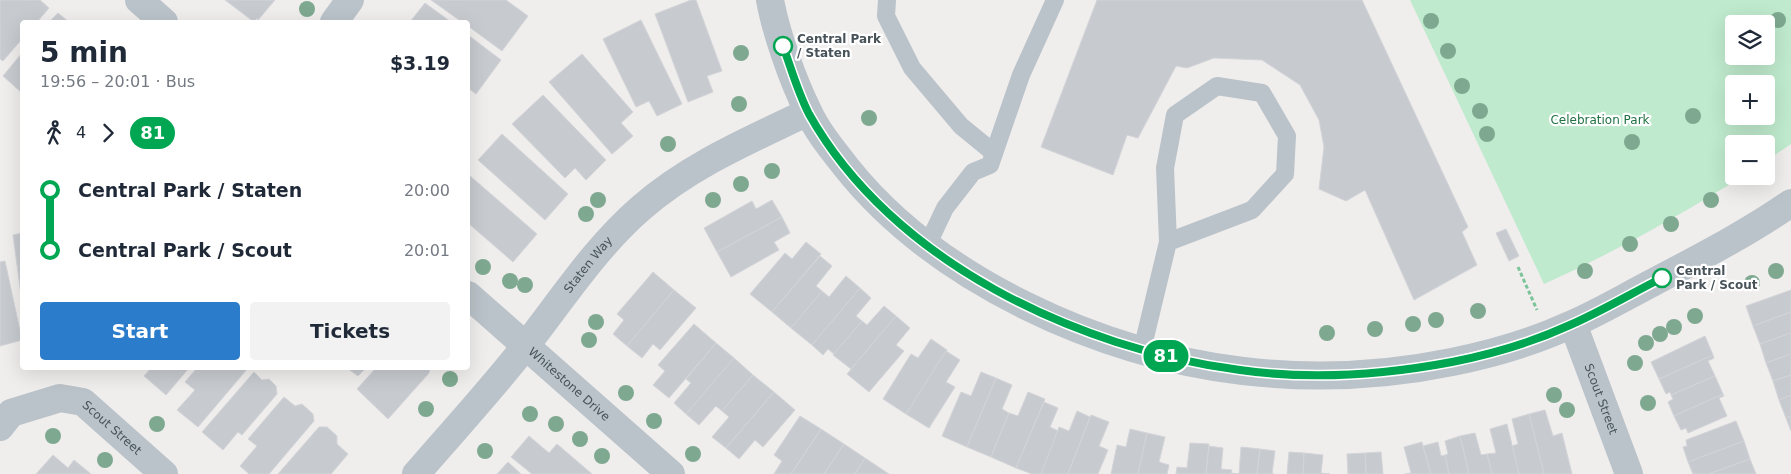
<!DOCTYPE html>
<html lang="en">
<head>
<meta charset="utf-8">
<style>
	:root { --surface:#fff; --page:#f2f2f3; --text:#1f2937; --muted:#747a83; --accent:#2b7dcc }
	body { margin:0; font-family:"DejaVu Sans",sans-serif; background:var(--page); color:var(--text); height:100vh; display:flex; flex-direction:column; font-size:19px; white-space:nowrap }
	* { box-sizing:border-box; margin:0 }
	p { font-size:16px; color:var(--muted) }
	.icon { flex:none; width:28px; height:28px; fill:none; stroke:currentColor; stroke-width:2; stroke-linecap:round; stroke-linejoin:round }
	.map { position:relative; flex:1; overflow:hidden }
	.sheet { position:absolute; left:20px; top:20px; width:450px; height:350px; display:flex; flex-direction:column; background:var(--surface); border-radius:5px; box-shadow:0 5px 20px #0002 }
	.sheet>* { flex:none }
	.badge { padding:0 10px; border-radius:16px; font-size:18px; line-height:32px }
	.controls { position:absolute; left:1725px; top:15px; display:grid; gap:10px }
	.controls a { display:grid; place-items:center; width:50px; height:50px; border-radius:5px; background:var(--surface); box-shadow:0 5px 20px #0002; font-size:25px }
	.map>.badge { position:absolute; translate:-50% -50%; box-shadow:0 0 0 2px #fff }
	.legs { display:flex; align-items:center; gap:8px; height:55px; padding:0 20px; font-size:16px }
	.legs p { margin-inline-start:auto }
	.summary { display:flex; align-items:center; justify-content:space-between; height:85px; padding:0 20px }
	h1 { font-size:28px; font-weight:700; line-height:38px }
	.action { display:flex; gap:10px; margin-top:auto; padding:10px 20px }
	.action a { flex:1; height:58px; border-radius:5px; background:var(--accent); color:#fff; font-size:20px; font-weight:700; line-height:58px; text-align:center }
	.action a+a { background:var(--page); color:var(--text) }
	ul { padding:0 20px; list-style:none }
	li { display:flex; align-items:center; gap:18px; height:60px; font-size:19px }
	li i { display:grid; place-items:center; width:8px; height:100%; margin:0 6px; background:currentColor }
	li i::after { content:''; width:12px; height:12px; margin:-6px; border:4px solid; border-radius:50%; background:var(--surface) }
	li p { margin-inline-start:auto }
	li:first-child i { background:linear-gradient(#0000 50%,currentColor 0) }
	li:last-child i { background:linear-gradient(currentColor 50%,#0000 0) }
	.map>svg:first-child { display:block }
</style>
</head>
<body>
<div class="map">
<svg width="1791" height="474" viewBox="0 0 1791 474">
	<rect width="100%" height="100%" fill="#f0eded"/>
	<path fill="#bfeacd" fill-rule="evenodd" d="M1410,0H1791V144L1766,161V144H1734V176H1743C1679,216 1613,253 1544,284ZM1734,24H1766V56H1734ZM1734,84H1766V116H1734Z"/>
	<g fill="#c7cbcf" stroke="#d2d4d8">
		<polygon points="0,0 40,0 49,8 37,22 22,22 22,39 3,61 0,59"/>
		<polygon points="225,0 275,0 258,20 257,18 254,22"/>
		<polygon points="431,0 506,0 528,16 502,51 468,26 468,22 462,22"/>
		<polygon points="691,0 696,0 722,71 707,76 713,92 688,102 655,14"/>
		<polygon points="1097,0 1362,0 1468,227 1462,232 1477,265 1414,300 1365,190 1346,201 1319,189 1324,147 1319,120 1300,85 1262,60 1214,58 1187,68 1176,66 1138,138 1127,135 1113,175 1041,147"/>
		<polygon points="425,3 451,22 410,22"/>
		<polygon points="58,13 69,22 49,22"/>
		<polygon points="641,20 682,104 657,116 649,101 636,107 603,39"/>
		<polygon points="468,35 501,60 476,94 468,88"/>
		<polygon points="22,53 22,93 3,76"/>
		<polygon points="582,54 633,112 621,123 633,136 612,154 549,82"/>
		<polygon points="543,95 606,160 586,180 575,168 565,178 512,124"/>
		<polygon points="502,134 568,194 545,220 478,160"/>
		<polygon points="469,175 537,234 513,262 468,223 468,177"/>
		<polygon points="772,200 782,217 717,252 704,228 752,201 756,209"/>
		<polygon points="782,217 790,233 774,242 779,250 731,277 717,252"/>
		<polygon points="1506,229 1519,256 1509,261 1496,233"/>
		<polygon points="22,233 22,302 13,235"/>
		<polygon points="806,242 821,254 772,312 750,294 785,253 792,259"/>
		<polygon points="820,256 832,266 816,286 822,291 791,328 772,312"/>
		<polygon points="5,261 22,340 0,346 0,262"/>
		<polygon points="653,272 674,290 627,346 613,334 624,320 617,314"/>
		<polygon points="846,276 860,288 812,345 791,328 822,291 829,297"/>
		<polygon points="860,288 871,298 856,316 862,321 834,354 828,349 823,355 812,345"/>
		<polygon points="674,290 696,308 660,350 653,344 642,358 627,346"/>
		<polygon points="1791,290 1791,312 1753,326 1746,306"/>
		<polygon points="884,306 896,316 851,369 833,355 862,321 867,325"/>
		<polygon points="1791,312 1791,333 1760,344 1753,326"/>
		<polygon points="896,316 910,328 896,345 904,351 869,392 847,374"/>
		<polygon points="694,324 716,343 669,398 653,385 665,371 658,365"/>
		<polygon points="1791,333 1791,354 1766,363 1760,344"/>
		<polygon points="1705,336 1713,355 1659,379 1651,362"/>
		<polygon points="931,339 947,350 906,414 883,399 911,354 918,358"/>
		<polygon points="716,343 734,358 686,414 674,403 691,383 686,379"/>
		<polygon points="946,351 960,360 946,382 955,387 929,428 906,414"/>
		<polygon points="1791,354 1791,375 1773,381 1766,363"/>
		<polygon points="1713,355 1714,358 1708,361 1715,376 1671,395 1670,392 1666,394 1659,379"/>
		<polygon points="734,358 753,375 722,411 716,406 699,425 686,414"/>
		<polygon points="151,368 189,368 166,395 144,376"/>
		<polygon points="197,368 248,368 198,427 177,410 195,390 185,382"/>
		<polygon points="347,368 366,368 358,376"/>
		<polygon points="376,368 430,368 429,373 388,419 357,389"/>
		<polygon points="254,372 262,380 269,379 276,386 277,394 242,435 238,432 223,450 202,432"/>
		<polygon points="981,372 996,378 967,447 942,436 961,392 971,396"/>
		<polygon points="753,375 774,392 726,448 712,437 729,417 722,411"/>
		<polygon points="1791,375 1791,395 1779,400 1773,381"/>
		<polygon points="1715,376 1723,394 1674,416 1668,402 1673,399 1671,395"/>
		<polygon points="996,378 1012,385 1002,409 1009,413 991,457 967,447"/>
		<polygon points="774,392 795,410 763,447 755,440 739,459 726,448"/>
		<polygon points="1028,392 1045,399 1016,468 991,457 1009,413 1018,416"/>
		<polygon points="1723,394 1724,396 1719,398 1727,416 1688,433 1686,428 1681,430 1674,416"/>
		<polygon points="1791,395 1791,416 1786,418 1779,400"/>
		<polygon points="284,397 295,406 302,404 313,414 314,421 269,474 249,474 240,466 257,446 248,439"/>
		<polygon points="1044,402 1058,408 1050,427 1058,431 1041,474 1032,474 1016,468"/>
		<polygon points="1545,410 1553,436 1562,433 1572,474 1544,474 1529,414"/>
		<polygon points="1077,411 1090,417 1068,474 1041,474 1059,427 1069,431"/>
		<polygon points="1529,414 1544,474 1519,474 1512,446 1518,444 1512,419"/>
		<polygon points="1091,415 1109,422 1099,446 1108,450 1098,474 1068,474"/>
		<polygon points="800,416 821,429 791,474 774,474 782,461 774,455"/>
		<polygon points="1791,416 1791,431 1786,418"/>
		<polygon points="1736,421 1744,441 1688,462 1683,447 1687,446 1686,440"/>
		<polygon points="1507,424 1519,474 1492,474 1487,454 1496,453 1490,429"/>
		<polygon points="319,427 327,427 337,436 337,444 348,454 331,474 278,474"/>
		<polygon points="821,429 844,444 824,474 791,474"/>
		<polygon points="1130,429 1147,433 1138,474 1111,474 1117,445 1126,447"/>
		<polygon points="1147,433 1165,437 1159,462 1169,465 1167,474 1138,474"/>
		<polygon points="1475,433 1481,455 1487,454 1492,474 1469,474 1460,436"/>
		<polygon points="529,436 549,453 557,444 592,474 532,474 511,457"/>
		<polygon points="1460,436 1469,474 1449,474 1445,455 1448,454 1445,441"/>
		<polygon points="1744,441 1750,459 1709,474 1693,474 1688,462"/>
		<polygon points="1422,442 1431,474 1405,474 1411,473 1404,447"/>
		<polygon points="1438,442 1441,456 1445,455 1449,474 1431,474 1423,446"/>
		<polygon points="1190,443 1209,444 1206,474 1176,474 1177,467 1187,468"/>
		<polygon points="844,444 865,458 855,474 824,474"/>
		<polygon points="1209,446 1223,448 1221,469 1232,470 1231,474 1206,474"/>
		<polygon points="1241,447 1260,449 1257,474 1231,474 1231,473 1239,474"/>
		<polygon points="1260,449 1275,451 1272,474 1274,474 1257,474"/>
		<polygon points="1289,452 1304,453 1303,474 1287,474"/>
		<polygon points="1381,452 1383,474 1366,474 1365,453"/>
		<polygon points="1304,453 1323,455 1321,473 1330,474 1303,474"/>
		<polygon points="1365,453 1366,474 1348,474 1347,454"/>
		<polygon points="53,455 68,468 74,460 91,474 36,474"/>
		<polygon points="865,458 889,474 855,474"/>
		<polygon points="1750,459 1756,474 1709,474"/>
		<polygon points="508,462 521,474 497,474"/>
	</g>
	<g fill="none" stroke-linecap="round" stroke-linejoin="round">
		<polyline stroke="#7bc49a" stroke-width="3" stroke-dasharray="4 2.5" stroke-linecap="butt" points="1518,267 1537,310"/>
		<g stroke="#bac3c9" stroke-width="18">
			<polyline points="887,0 886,16 912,68 961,126 994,153"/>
			<polyline points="927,246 945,208 973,172 990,165 1021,75 1055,0"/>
			<polyline points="1142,350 1168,242 1165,168 1175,115 1217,86 1262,93 1287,136 1285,174 1252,210 1168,242"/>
		</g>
		<g stroke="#bac3c9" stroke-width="28">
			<polyline points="139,0 164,22"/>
			<polyline points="334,22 350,0"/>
			<path id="s1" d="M468,295L671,474"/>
			<path id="s2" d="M1573,324L1629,474"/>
			<path id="s3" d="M0,427L11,413L60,398L83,402L164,474"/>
			<path id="s4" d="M416,474C453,431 492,389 527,344C563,298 596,247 641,208C690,165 750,140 808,112"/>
		</g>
		<path stroke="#bac3c9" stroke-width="28" d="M770,0C776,33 793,81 808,111C817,131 832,149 846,167C936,280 1101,355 1243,371C1312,379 1384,376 1452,362C1492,354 1533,342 1570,325C1598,313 1625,297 1652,283C1699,258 1748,233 1791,203"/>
	</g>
	<g fill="#7ea990">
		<circle cx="307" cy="9" r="8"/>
		<circle cx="1778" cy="20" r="8"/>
		<circle cx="1431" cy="21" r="8"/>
		<circle cx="1448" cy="51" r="8"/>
		<circle cx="741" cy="53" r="8"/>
		<circle cx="1462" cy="86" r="8"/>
		<circle cx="739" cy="104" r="8"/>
		<circle cx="1480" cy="111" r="8"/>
		<circle cx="1693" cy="116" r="8"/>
		<circle cx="869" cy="118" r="8"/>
		<circle cx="1487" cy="134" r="8"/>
		<circle cx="1632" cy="142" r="8"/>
		<circle cx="668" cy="144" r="8"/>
		<circle cx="772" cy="171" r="8"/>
		<circle cx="741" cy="184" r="8"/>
		<circle cx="598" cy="200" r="8"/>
		<circle cx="713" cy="200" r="8"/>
		<circle cx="1711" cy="200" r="8"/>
		<circle cx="586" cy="214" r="8"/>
		<circle cx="1671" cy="224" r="8"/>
		<circle cx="1630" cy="244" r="8"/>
		<circle cx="483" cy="267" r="8"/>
		<circle cx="1585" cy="271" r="8"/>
		<circle cx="1776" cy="271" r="8"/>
		<circle cx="510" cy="281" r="8"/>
		<circle cx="1752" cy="283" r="8"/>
		<circle cx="525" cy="285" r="8"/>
		<circle cx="1478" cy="311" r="8"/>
		<circle cx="1695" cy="316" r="8"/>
		<circle cx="1436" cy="320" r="8"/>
		<circle cx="596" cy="322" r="8"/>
		<circle cx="1413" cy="324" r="8"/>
		<circle cx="1674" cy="327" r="8"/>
		<circle cx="1375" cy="329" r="8"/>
		<circle cx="1327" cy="333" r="8"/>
		<circle cx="1660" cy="334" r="8"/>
		<circle cx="589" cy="340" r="8"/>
		<circle cx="1646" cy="343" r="8"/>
		<circle cx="1635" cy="363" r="8"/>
		<circle cx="450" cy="379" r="8"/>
		<circle cx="626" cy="393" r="8"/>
		<circle cx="1554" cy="395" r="8"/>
		<circle cx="1648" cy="403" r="8"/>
		<circle cx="426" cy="409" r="8"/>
		<circle cx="1567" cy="410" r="8"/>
		<circle cx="530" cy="414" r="8"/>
		<circle cx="654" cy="421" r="8"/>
		<circle cx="157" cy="424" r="8"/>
		<circle cx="556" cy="424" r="8"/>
		<circle cx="53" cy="436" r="8"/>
		<circle cx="580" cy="439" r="8"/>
		<circle cx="485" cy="451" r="8"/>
		<circle cx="693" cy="454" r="8"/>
		<circle cx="602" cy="456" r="8"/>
		<circle cx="105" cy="460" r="8"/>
	</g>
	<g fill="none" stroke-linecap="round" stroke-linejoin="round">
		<defs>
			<path id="line-1" d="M783,46C791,68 798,93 809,114C892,262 1078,349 1240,370C1310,380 1383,375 1452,362C1492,354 1533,342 1570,325C1602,311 1632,293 1662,278"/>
		</defs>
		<use href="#line-1" stroke="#fff" stroke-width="11"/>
		<use href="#line-1" stroke="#00a651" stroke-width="8"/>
	</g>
	<g fill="#fff" stroke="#00a651" stroke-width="2.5">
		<circle cx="783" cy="46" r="9"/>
		<circle cx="1662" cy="278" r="9"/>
	</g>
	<g text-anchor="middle" stroke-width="4.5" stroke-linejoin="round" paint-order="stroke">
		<g font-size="12" font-weight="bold" fill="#475259" stroke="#fff" text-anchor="start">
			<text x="797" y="43">Central Park<tspan x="797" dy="14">/ Staten</tspan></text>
			<text x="1676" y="275">Central<tspan x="1676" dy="14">Park / Scout</tspan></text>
		</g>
		<g font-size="12" fill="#207243" stroke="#fff">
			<text x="1600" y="124">Celebration Park</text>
		</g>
		<g font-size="12" fill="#475259" stroke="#fff">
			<text dy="4" stroke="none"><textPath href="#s4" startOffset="271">Staten Way</textPath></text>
			<text dy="4" stroke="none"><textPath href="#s1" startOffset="135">Whitestone Drive</textPath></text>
			<text dy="4" stroke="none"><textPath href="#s2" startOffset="80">Scout Street</textPath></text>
			<text dy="4" stroke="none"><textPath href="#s3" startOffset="131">Scout Street</textPath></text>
		</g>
	</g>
</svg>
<div class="controls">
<a><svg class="icon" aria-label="layers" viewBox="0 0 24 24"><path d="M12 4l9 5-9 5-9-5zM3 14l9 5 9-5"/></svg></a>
<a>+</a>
<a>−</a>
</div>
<b class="badge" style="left:1166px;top:356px;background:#00a651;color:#fff">81</b>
<section class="sheet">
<div class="summary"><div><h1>5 min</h1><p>19:56 – 20:01 · Bus</p></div><b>$3.19</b></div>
<div class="legs"><svg class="icon" aria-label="walk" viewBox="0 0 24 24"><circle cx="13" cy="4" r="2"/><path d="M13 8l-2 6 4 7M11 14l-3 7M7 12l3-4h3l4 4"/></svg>4<svg class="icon" aria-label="forward" viewBox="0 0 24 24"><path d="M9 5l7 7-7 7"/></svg><b class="badge" style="background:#00a651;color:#fff">81</b></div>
<ul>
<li><i style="color:#00a651"></i><b>Central Park / Staten</b><p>20:00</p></li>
<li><i style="color:#00a651"></i><b>Central Park / Scout</b><p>20:01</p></li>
</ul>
<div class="action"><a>Start</a><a>Tickets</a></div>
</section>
</div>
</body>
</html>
